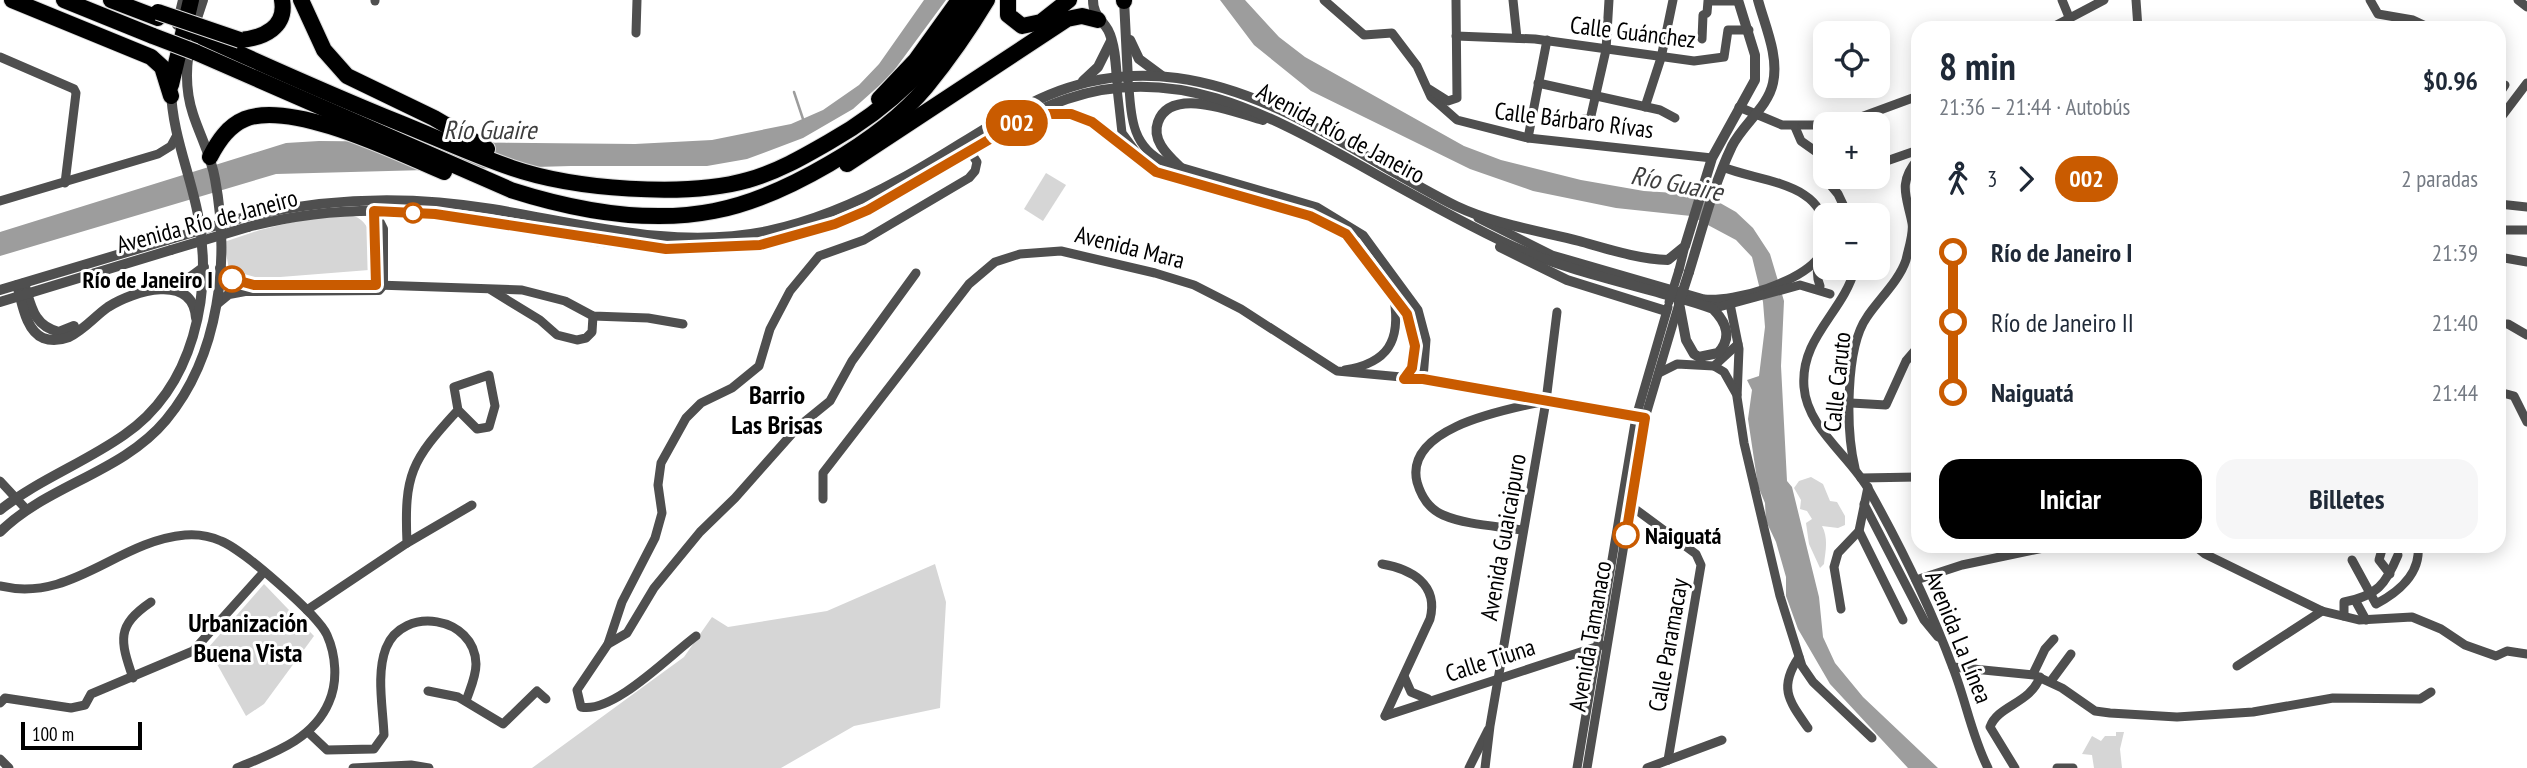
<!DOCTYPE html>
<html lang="es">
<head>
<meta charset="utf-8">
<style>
  :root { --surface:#fff; --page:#f6f6f7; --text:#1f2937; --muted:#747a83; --accent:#000 }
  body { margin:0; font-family:"PT Sans Narrow",sans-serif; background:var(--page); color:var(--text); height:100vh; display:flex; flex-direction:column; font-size:26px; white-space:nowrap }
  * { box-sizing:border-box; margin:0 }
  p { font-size:23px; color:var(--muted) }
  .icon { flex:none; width:38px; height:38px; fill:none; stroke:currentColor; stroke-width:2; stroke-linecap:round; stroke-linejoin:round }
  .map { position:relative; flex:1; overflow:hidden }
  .drawer { position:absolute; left:1911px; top:21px; width:595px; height:532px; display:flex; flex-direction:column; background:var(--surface); border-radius:21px; box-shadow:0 4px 18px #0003 }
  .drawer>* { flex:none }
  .badge { padding:0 14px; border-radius:23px; font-size:24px; line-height:46px }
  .fabs { position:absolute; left:1813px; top:21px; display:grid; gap:14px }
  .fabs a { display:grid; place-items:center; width:77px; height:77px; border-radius:14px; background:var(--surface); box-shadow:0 4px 18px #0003; font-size:35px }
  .scale { position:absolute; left:21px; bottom:18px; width:121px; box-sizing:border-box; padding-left:7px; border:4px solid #000; border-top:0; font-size:19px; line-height:24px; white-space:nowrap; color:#000; -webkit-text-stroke:5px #fff; paint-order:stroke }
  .map>.badge { position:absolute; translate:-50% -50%; box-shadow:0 0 0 4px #fff }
  .legs { display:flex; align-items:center; gap:10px; height:77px; padding:0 28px; font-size:23px }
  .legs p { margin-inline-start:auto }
  .head { display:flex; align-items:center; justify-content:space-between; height:119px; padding:0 28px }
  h1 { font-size:38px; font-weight:700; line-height:52px }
  .cta { display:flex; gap:14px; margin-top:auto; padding:14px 28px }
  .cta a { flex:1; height:80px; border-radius:21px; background:var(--accent); color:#fff; font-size:28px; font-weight:700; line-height:80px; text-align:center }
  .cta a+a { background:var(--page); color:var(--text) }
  ul { padding:0 28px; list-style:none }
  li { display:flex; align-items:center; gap:24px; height:70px; font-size:26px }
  li i { display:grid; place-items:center; width:10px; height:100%; margin:0 9px; background:currentColor }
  li i::after { content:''; width:18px; height:18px; margin:-9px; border:5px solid; border-radius:50%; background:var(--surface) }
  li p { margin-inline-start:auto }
  li:first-child i { background:linear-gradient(#0000 50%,currentColor 0) }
  li:last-child i { background:linear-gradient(currentColor 50%,#0000 0) }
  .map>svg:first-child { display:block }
</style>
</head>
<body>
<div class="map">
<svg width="2527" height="768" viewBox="0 0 2527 768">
  <rect width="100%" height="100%" fill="#fff"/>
  <g fill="#d6d6d6">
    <polygon points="1046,173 1066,185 1043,221 1024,209"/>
    <path d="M318,216C329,216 342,214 353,216C374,221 375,254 369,270L255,279L229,269L224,242L260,230Z"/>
    <path d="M1811,477L1823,484L1830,501L1837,502L1845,516V525L1838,528L1822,526C1829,539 1825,553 1824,564L1820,568L1809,544L1806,523L1812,519L1807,511L1800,509L1801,500L1794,488L1799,481Z"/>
    <polygon points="935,564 946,602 940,708 854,726 781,768 532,768 684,657 712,617 728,627 827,611"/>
    <polygon points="264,584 314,636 264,704 246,716 208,648"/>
    <polygon points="2116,732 2124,732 2120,749 2122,768 2094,768 2092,755 2082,754 2092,736 2101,741 2105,736 2116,736"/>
  </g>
  <g fill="#9d9d9d">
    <polygon points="924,0 946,0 890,76 853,109 803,138 747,159 707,166 571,166 276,174 0,256 0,232 286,143 319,141 635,144 712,140 791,124 823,110 859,85 879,64"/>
    <polygon points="1220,0 1245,0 1279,37 1305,57 1464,146 1501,160 1581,180 1644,191 1706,195 1736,212 1753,228 1770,254 1784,301 1781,366 1787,481 1792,487 1819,597 1823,637 1835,663 1863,697 1938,768 1908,768 1830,684 1798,629 1786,596 1786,577 1776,542 1766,521 1765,503 1758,486 1748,419 1752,390 1747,380 1759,376 1765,327 1763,302 1752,257 1736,240 1691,216 1616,208 1533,191 1470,169 1311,91 1254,45"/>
  </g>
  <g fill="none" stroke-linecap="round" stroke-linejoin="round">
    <polyline stroke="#9d9d9d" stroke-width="2.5" points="794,92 803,119"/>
    <g stroke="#dbdbdb" stroke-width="18">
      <g id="motorway">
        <polyline points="12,0 151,57 162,67 171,96"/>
        <polyline points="64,0 153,36"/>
        <polyline points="111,0 158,18"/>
        <polyline points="301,0 324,50 347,76 434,118 487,149"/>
        <polyline points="1008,0 1008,15 1022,26 1041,22 1069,0"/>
        <polyline points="1124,0 1124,1"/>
        <path d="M196,34C264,65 331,95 400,123C437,138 474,155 512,168C573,189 685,198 748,180C777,172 803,157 829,142C890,108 938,61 974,0"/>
        <path d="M240,40C264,38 287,27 282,0"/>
        <path d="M195,52L511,190C574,210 648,224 714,211C782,198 882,140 926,87C948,60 969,30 987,0"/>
        <polyline points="171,85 191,0"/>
        <polyline points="879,99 916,60 959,0"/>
        <path d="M210,157C218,141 228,126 245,119C292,100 399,153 444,172"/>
        <polyline points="847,164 1067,19 1082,16 1098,20"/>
      </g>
    </g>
    <g stroke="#4f4f4f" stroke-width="9">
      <polyline points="1324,0 1364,35 1392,33 1417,66 1431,97 1457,120 1528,138 1712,158"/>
      <polyline points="1513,0 1517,38"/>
      <polyline points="2062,0 2069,17"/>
      <polyline points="2136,0 2138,28"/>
      <polyline points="2370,0 2378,14 2413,20 2430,28"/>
      <polyline points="2518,0 2527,7"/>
      <polyline points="375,1 375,0"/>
      <polyline points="2051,28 2104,0"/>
      <polyline points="636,33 637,0"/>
      <polyline points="1456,36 1535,39 1694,61 1724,57 1728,30 1749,30"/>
      <polyline points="1702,39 1703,15 1707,13 1708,1 1738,1"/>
      <polyline points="0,57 74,89 76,93 65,183"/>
      <polyline points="1538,83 1660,110 1675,118"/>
      <path d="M1129,87C1131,119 1133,148 1166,163L1317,207L1363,235L1418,310L1426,340L1423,379"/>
      <polyline points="1117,88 1122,133 1147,167 1310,216 1346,234 1393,294 1410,322 1415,340 1414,361 1404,379"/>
      <polyline points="1429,89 1448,101 1457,98 1456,0"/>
      <polyline points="2499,94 2505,85"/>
      <polyline points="1645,107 1661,58 1673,0"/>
      <polyline points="1739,107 1782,125 1825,125"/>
      <polyline points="1584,119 1590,120 1606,50 1609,0"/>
      <polyline points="2499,120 2527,83"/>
      <polyline points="1842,124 1918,96"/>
      <polyline points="1795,127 1801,141 1825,158"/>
      <polyline points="1528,138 1547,40"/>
      <polyline points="1878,164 1918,150"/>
      <path d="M1723,167C1758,182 1831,182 1824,238C1822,254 1813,269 1820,286"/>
      <polyline points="1825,169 1823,176 1838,194 1848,215"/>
      <polyline points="0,201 158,154 171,146 177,135"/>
      <polyline points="2499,204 2527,207"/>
      <path d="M1478,218L1552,255L1704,299C1736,302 1801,282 1820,256"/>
      <polyline points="2499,230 2527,230"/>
      <polyline points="2499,257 2527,262"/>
      <path d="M1855,268C1844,312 1800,337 1804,387C1807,428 1850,456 1869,490C1901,547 1930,606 1953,668C1966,701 1972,737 1988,768"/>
      <polyline points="1679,270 1685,246"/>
      <polyline points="377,285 522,290 565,301 593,316 648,318 683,324"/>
      <polyline points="491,290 540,320 557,335 577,340 586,338 592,332 593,316"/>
      <polyline points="1730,304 1739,349 1737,397 1744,443 1780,596 1802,666 1813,682 1872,738"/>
      <polyline points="1707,306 1719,307 1800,285 1830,294"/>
      <polyline points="2499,324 2508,324 2527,335"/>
      <polyline points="1714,366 1724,372 1737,395"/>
      <path d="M1345,370C1388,363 1401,341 1394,299"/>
      <polyline points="1659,373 1677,364 1714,366 1738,344"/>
      <polyline points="2499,392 2514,396 2527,422"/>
      <polyline points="1851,403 1886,405 1906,361 1918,347"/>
      <path d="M1855,468C1846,431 1845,348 1867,317C1879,299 1899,281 1906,260C1908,250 1914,233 1912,223C1907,197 1897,183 1918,159"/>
      <polyline points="1861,478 1918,477"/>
      <polyline points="0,481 27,510"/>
      <polyline points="823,499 823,473 969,284 995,262 1020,254 1061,251 1155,273 1194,285 1241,309 1337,371 1423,379 1645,418"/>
      <polyline points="1864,504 1924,620 1938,637"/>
      <polyline points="1631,506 1696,554 1701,565 1668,760"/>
      <path d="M1522,530C1497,526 1466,525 1443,515C1429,509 1421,496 1417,482C1404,428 1504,410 1541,402"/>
      <polyline points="1859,531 1903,620"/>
      <polyline points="407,543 472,505"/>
      <polyline points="2195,546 2205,554 2322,611 2359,620 2412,617 2441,629 2465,645 2496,656 2507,651 2527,654"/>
      <polyline points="2383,546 2379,560 2390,574"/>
      <path d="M2352,560L2376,604C2397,593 2421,574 2418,546"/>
      <path d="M1382,564C1411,569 1439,584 1430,619L1385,716"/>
      <polyline points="1916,580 1962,565 2053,546"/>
      <path d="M0,586C72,603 117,541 185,535C197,534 210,536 221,541C242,549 318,615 327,635C336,655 338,682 329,702C313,740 273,753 237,768"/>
      <polyline points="2355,600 2366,620"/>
      <polyline points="1841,609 1834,567 1838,553 1859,531 1868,487"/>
      <path d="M307,610L407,543C404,474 411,461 458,410L454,387L489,375L495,406L489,427L477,429L458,410"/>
      <path d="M2344,616V602C2377,596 2386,584 2398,555"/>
      <path d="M696,636C669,656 613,714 581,707L577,690L608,644L622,602L655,538L662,513L658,485L661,463L686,418L701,403L732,388L759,366L770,329L790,291L819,256L864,240L969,178L975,171L977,162L969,150"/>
      <polyline points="608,644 627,633 654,588 700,532 735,498 798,427 830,401 852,361 916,273"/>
      <path d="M1799,657C1778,688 1789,701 1808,728"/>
      <polyline points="2237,666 2322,611"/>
      <polyline points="1953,667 2034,675 2062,688 2095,711 2110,713 2177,717 2253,712 2333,698 2420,699 2431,692"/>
      <polyline points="2033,674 2045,649 2054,639"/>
      <polyline points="1404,676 1411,692 1428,699"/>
      <path d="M133,678C120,640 116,626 151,602"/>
      <polyline points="2051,681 2071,654"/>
      <polyline points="428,691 458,697 503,724 537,691 546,699"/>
      <polyline points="0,703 5,698 71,708 85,705 91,694 193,651 263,573"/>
      <polyline points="1385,716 1602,645"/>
      <path d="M308,732L327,750L374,749L384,735C383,708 376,674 386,648C403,605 475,616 476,664C476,677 470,689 466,701"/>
      <polyline points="0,759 9,768"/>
      <polyline points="353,768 411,765 429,768"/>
      <polyline points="1469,768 1488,730"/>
      <polyline points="1485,768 1490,726 1546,401 1557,312"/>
      <polyline points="1577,768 1636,417 1668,307"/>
      <polyline points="1587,768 1645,418 1678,307"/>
      <polyline points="1647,768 1722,740"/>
      <path d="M2015,768L1990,727C1998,705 2030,704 2040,677"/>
      <polyline points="2057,768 2073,768"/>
    </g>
    <g stroke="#4f4f4f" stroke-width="10">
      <path d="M1093,0C1093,15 1101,18 1108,30C1115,43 1116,66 1117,81"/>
      <polyline points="1124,0 1128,80"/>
      <polyline points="177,25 183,0"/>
      <polyline points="1130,40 1139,59 1162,76"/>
      <polyline points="1083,81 1098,67 1111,41"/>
      <path d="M1039,114C1097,112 1105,136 1147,167"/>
      <path d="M1181,168C1169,156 1151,141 1158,122C1171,85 1237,113 1263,120"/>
      <path d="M245,217C328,197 408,195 492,209C584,224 674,250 768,231C815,221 859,202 901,179C995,128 1060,62 1177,78C1280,92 1365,161 1456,206C1494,224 1539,231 1579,241C1608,249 1638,259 1668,260L1685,246L1712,158L1755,80V55L1738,0"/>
      <path d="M248,227C309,211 371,207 434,214C529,225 624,255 720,249C787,245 853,221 911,187C961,157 1011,118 1067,99C1172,63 1264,112 1354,162C1406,191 1458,221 1512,246C1557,266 1606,278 1653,291C1673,297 1694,301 1713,309C1727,323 1732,338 1718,353L1699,357L1694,354L1686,340L1679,303"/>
      <polyline points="1500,247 1567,280 1666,311"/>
      <polyline points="220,268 236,282 257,285"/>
      <path d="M1689,272C1702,230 1713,186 1732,146C1743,124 1768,107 1773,83C1779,56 1765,26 1758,0"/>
      <path d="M24,283C31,305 33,326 59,332L74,326"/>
      <polyline points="165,283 185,281 204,267"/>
      <path d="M17,285C22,301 25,330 43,338C51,341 61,340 69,337C84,330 95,316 108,307C133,291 193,272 196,318"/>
      <polyline points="364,285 376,285 374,215"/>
      <polyline points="0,290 167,240"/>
      <polyline points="0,302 171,250"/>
      <polyline points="218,303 229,294 245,291 379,290 383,285 383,229 374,211"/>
      <path d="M0,510C38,480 84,463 124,435C194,387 213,294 198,215C190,173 172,133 171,90"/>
      <path d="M0,532C47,485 122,473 166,420C220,355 230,259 215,179C211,155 200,136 193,114C180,75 190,37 203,0"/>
    </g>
    <use href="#motorway" stroke="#000" stroke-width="16"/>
    <g stroke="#dbdbdb" stroke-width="18" stroke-linecap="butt">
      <g id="motorway-bridge">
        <polyline points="158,12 240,40"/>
        <polyline points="153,36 195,52"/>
      </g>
    </g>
    <polyline stroke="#4f4f4f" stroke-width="9" points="1669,302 1679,270"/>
    <g stroke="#4f4f4f" stroke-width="10">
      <polyline points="167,240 245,217"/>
      <polyline points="171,250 248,227"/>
      <polyline points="1679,303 1689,272"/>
    </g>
    <use href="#motorway-bridge" stroke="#000" stroke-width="16"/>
  </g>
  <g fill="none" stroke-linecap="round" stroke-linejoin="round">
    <g stroke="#fff" stroke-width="16">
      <polyline id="line-1" points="232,279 254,285 376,285 374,211 435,214 666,249 760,245 835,224 868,210 1033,114 1071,114 1092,122 1156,172 1310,216 1346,234 1407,314 1415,346 1412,368 1404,379 1423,379 1645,418 1626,535"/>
    </g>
    <use href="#line-1" stroke="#c95b00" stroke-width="10"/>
  </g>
  <g fill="#fff" stroke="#c95b00" stroke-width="3.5">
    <circle cx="413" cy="213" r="9"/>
    <circle cx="232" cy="279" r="12"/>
    <circle cx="1626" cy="535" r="12"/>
  </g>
  <g text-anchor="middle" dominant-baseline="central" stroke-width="6" stroke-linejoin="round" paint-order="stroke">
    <g font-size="24" fill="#000" stroke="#fff">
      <text transform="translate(1633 32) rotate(7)">Calle Guánchez</text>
      <text transform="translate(1574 120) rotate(7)">Calle Bárbaro Rívas</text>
      <text transform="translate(1341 133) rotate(28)">Avenida Río de Janeiro</text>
      <text transform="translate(207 221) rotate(-15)">Avenida Río de Janeiro</text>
      <text transform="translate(1130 247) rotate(14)">Avenida Mara</text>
      <text transform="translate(1837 382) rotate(-84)">Calle Caruto</text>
      <text transform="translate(1503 537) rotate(-80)">Avenida Guaicaipuro</text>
      <text transform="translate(1590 636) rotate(-80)">Avenida Tamanaco</text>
      <text transform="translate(1959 637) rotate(68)">Avenida La Línea</text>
      <text transform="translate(1668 645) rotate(-80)">Calle Paramacay</text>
      <text transform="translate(1490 660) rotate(-18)">Calle Tiuna</text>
    </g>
    <g font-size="24" font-weight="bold" fill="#000" stroke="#fff" text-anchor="end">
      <text x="213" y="279">Río de Janeiro I</text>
      <text x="1645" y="535" text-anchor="start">Naiguatá</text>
    </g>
    <g font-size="26" font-style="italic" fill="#3e3e3e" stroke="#fff">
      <text x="490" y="129">Río Guaire</text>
      <text transform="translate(1677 183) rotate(11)">Río Guaire</text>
    </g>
    <g font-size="26" font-weight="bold" fill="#000" stroke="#fff">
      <text x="777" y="394">Barrio<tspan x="777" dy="30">Las Brisas</tspan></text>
      <text x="248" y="622">Urbanización<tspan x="248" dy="30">Buena Vista</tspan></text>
    </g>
  </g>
</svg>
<div class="fabs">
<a><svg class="icon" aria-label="locate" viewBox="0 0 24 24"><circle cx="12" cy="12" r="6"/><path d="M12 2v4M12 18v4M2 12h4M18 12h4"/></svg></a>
<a>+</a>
<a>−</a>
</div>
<div class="scale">100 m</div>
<b class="badge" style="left:1017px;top:123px;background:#c95b00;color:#fff">002</b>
<section class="drawer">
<div class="head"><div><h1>8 min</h1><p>21:36 – 21:44 · Autobús</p></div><b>$0.96</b></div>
<div class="legs"><svg class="icon" aria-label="walk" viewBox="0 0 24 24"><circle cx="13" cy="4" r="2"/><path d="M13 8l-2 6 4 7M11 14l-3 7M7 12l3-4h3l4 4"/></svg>3<svg class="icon" aria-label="forward" viewBox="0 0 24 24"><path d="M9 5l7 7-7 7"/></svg><b class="badge" style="background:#c95b00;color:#fff">002</b><p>2 paradas</p></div>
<ul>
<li><i style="color:#c95b00"></i><b>Río de Janeiro I</b><p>21:39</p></li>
<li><i style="color:#c95b00"></i><span>Río de Janeiro II</span><p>21:40</p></li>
<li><i style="color:#c95b00"></i><b>Naiguatá</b><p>21:44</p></li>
</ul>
<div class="cta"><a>Iniciar</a><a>Billetes</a></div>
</section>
</div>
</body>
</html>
